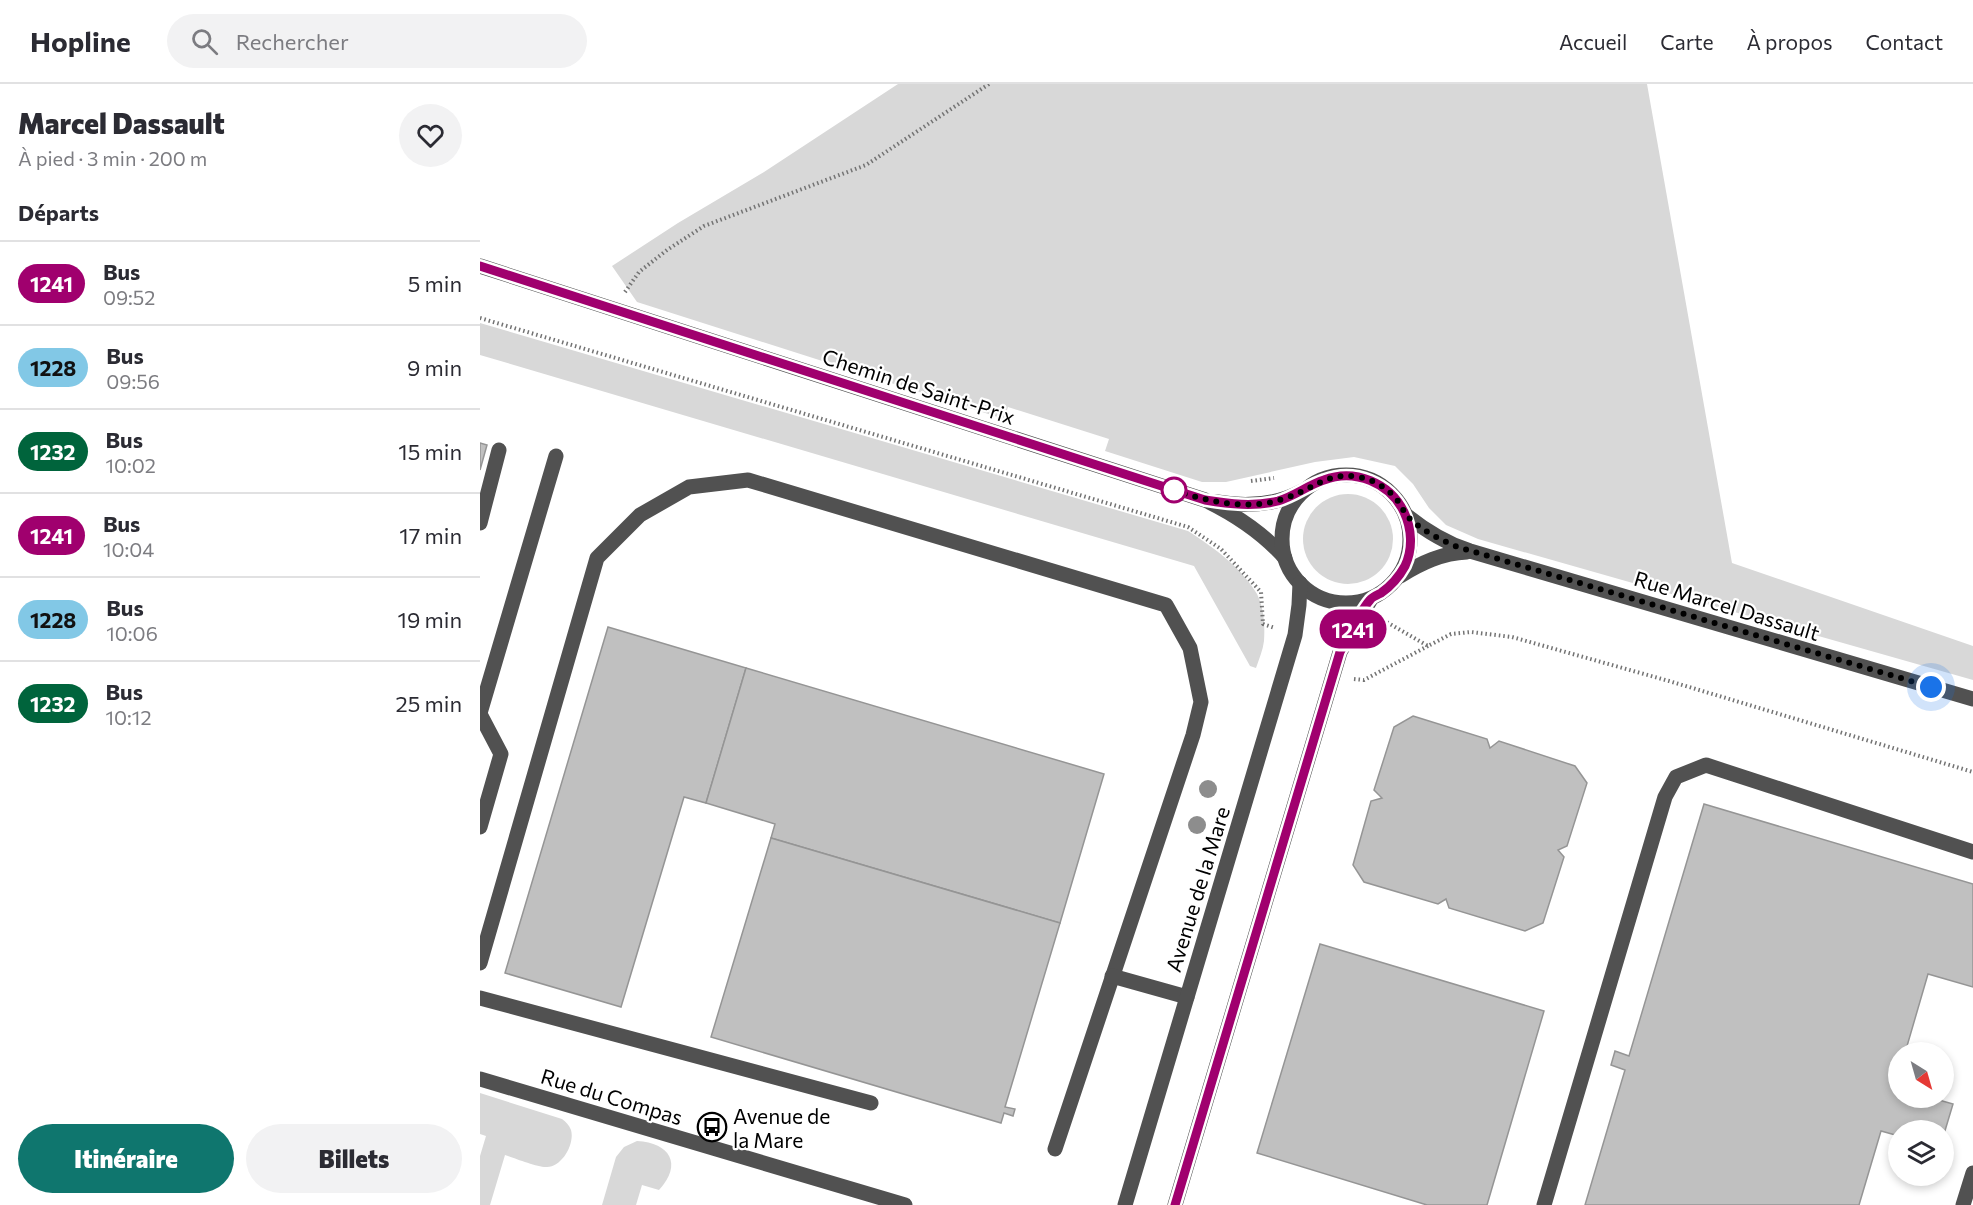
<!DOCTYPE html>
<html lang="fr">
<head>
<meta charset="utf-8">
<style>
  :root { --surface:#fff; --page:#f2f2f3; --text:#2b2b33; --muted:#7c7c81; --line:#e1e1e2; --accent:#0f766e }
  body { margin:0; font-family:Commissioner,sans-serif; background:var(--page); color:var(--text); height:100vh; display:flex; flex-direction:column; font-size:22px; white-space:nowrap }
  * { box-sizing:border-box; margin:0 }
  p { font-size:20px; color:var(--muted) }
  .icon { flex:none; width:33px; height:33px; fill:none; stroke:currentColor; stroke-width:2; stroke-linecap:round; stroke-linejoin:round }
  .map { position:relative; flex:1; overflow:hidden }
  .drawer { display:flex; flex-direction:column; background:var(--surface); width:480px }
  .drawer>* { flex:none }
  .badge { padding:0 12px; border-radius:20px; font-size:21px; line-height:39px }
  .needle { width:39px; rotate:143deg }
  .buttons { position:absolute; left:1408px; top:958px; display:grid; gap:12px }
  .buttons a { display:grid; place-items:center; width:66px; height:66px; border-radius:50%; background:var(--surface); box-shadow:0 3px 9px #0003; font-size:30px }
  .you { position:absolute; width:30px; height:30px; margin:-15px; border:4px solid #fff; border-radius:50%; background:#1a73e8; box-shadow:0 0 0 9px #1a73e833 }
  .map>.badge { position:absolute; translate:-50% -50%; box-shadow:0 0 0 3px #fff }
  h2 { padding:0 18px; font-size:22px; line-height:54px }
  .round { display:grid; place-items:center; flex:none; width:63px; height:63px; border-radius:32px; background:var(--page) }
  .overview { display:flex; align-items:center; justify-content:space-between; height:102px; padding:0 18px }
  h1 { font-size:28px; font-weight:800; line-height:45px }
  .cta { display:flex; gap:12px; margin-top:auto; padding:12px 18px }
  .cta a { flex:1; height:69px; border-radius:36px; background:var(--accent); color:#fff; font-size:24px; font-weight:800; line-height:69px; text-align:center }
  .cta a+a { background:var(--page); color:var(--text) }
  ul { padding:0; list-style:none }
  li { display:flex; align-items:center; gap:18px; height:84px; padding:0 18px; border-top:2px solid var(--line) }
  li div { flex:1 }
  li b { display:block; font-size:22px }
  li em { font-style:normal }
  li .badge { min-width:66px; font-weight:700; text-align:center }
  header { display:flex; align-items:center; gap:36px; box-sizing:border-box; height:84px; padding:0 30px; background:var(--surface); border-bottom:2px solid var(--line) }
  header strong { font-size:28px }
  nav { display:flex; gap:33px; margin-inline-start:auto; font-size:21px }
  .search { width:420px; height:54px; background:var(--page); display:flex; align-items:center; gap:15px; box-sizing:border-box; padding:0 21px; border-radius:33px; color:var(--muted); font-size:22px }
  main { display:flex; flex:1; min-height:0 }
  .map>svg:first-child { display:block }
</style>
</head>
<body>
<header>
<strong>Hopline</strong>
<div class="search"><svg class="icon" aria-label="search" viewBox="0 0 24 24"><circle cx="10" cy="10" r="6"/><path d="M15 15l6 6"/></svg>Rechercher</div>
<nav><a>Accueil</a><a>Carte</a><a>À propos</a><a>Contact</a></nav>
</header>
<main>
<section class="drawer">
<div class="overview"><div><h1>Marcel Dassault</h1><p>À pied · 3 min · 200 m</p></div><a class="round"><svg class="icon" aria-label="heart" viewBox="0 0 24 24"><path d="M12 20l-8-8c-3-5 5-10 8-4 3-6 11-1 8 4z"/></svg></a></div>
<h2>Départs</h2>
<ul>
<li><span class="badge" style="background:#a0006e;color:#fff">1241</span><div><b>Bus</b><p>09:52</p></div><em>5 min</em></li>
<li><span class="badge" style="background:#82c8e6;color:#111">1228</span><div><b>Bus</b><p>09:56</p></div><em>9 min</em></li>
<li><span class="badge" style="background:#00643c;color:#fff">1232</span><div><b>Bus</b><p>10:02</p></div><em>15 min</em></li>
<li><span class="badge" style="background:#a0006e;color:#fff">1241</span><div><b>Bus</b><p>10:04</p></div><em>17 min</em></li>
<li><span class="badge" style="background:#82c8e6;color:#111">1228</span><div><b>Bus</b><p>10:06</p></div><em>19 min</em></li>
<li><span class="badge" style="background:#00643c;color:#fff">1232</span><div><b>Bus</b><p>10:12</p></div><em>25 min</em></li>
</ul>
<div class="cta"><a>Itinéraire</a><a>Billets</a></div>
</section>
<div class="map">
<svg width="1493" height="1121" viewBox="0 0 1493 1121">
  <rect width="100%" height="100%" fill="#fff"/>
  <g fill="#d8d8d8">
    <polygon points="418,0 1167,0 1252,479 1493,562 1493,596 998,455 966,441 949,424 933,400 915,382 874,373 835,378 746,398 722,398 625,367 629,355 528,323 524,335 157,218 132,182 198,139 284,88"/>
    <path d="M0,239L708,447C733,463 762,484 777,510C784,524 785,541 784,557C783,566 779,575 776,584L770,582L714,482L0,271Z"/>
    <circle cx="868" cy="455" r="45"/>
    <path d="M0,1009L82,1035C86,1038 89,1041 91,1046C95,1060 82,1083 67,1083C59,1084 34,1074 25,1071L10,1121H0V1072L6,1052L0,1050Z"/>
    <path d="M157,1057C190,1059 203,1080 179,1106L162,1101L156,1121H122L136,1073L144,1063Z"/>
  </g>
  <g fill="#c0c0c0" stroke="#959595" stroke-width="1.5">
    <polygon points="0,359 7,361 0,386"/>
    <polygon points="128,543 266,584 226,719 204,713 141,923 25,889"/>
    <polygon points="266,584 624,690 580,839 291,754 295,740 226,719"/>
    <polygon points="933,632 1007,655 1010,664 1019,657 1095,682 1107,699 1087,762 1078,766 1084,773 1063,839 1045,847 969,824 966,815 958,820 884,798 873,781 891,717 902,714 894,706 914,643"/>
    <polygon points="1224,720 1493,800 1493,903 1448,890 1425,969 1419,969 1419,988 1415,1003 1419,1004 1419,1014 1452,1014 1473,1020 1464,1050 1464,1047 1419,1047 1419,1052 1401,1047 1379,1121 1105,1121 1145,986 1131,981 1135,967 1149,972"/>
    <polygon points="291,754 580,839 525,1023 535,1025 533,1032 524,1029 521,1039 231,953"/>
    <polygon points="840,860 1064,927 1007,1121 947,1121 777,1069"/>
  </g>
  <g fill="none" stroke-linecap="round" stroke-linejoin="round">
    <g stroke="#737373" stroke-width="4" stroke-dasharray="1.5 3" stroke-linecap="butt">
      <polyline points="145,208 159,188 187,166 224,142 386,81 509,0"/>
      <polyline points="0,234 708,443 741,465 781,508 783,540 795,544"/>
      <polyline points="771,397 794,394"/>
      <polyline points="903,536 948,562 971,550 991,548 1032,553 1189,597 1493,688"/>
      <polyline points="874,595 884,596 948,562"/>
    </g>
    <g stroke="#515151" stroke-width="15">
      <path d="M0,182L725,416C756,431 782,448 805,474"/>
      <circle cx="866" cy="455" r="64"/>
      <path d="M737,418C766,423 796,421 822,407"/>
      <path d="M926,431C946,447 965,459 990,467L1493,615"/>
      <polyline points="0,439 19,366"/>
      <path d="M920,492C941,479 962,469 987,468"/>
      <polyline points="0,629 76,372"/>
      <polyline points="0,630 21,670 0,743"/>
      <polyline points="0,879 117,474 160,431 209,403 268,396 686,521 710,564 721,618 713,651 575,1065"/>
      <polyline points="632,892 707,913"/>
      <polyline points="0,914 391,1019"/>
      <polyline points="0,995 425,1121"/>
      <polyline points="645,1121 815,551 819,521 820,499"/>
      <polyline points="695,1121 860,568 891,515"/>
      <polyline points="1064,1121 1185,713 1196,693 1226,681 1493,768"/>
      <polyline points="1483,1121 1493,1089"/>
    </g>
  </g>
  <g fill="#8d8d8d">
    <circle cx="728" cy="705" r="9"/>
    <circle cx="717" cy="741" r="9"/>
  </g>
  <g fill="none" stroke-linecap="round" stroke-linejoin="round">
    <g stroke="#fff" stroke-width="14">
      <path id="line" d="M0,182L725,416C749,420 774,423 798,417C815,412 828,401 844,396C875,384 910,399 924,428C932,445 933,465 925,482C919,493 911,502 901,509C897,511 892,513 890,516C878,530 869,552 860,568L695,1121"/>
    </g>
    <use href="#line" stroke="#a0006e" stroke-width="9"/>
    <path stroke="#000" stroke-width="6" stroke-dasharray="0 10.8" d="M694,406L689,405C727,417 767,428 806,414C833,405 849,387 879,393C895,396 911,406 920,420C923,424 924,429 927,432C941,446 960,456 978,463L1451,603"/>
  </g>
  <defs>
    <g id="bus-ring" transform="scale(1.5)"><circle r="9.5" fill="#fff" stroke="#000" stroke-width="1.5"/><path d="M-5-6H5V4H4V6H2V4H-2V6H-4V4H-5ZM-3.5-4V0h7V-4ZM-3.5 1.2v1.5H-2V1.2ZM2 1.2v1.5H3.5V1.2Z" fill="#000"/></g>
  </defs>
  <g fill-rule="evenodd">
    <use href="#bus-ring" x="232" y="1043"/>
  </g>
  <circle fill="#fff" stroke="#a0006e" stroke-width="3" cx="694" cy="406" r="12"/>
  <g text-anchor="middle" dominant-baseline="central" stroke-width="4.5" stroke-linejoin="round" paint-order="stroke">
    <g font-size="21" fill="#000" stroke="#fff">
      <text transform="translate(439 302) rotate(18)">Chemin de Saint-Prix</text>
      <text transform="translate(1247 521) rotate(17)">Rue Marcel Dassault</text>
      <text transform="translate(717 805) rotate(-73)">Avenue de la Mare</text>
      <text transform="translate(132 1012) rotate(17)">Rue du Compas</text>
    </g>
    <g font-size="21" fill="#000" stroke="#fff" text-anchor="start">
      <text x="253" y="1031">Avenue de<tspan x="253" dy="24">la Mare</tspan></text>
    </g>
  </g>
</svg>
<div class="buttons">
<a><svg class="needle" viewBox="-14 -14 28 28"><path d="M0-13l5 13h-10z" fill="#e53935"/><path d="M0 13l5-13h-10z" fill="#7c7c81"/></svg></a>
<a><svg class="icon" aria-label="layers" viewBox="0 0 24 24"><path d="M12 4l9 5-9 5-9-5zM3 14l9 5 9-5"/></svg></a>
</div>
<div class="you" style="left:1451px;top:603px"></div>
<b class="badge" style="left:873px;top:545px;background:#a0006e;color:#fff">1241</b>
</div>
</main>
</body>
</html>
